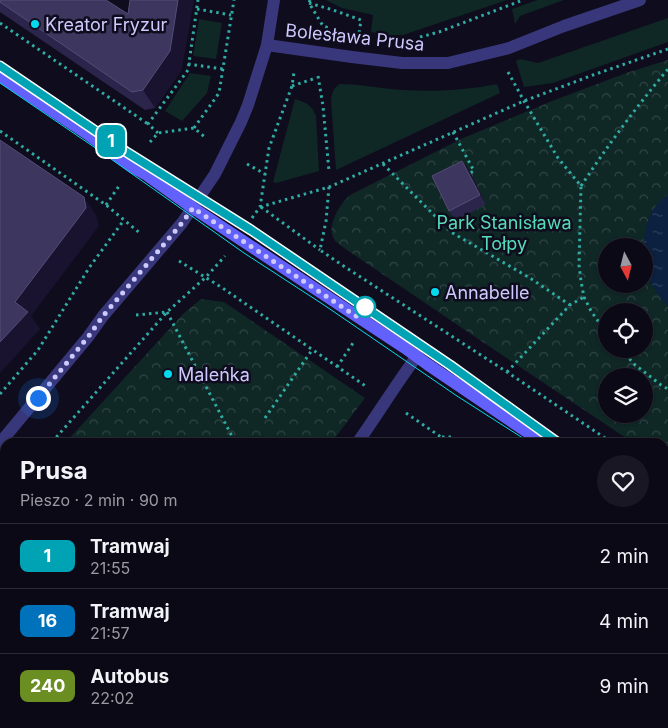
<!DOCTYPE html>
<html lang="pl">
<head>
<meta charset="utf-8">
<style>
  :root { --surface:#0b0916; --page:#191723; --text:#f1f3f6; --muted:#9a9aa1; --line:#2b2a35 }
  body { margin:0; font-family:Inter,sans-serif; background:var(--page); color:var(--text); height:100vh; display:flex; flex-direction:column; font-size:19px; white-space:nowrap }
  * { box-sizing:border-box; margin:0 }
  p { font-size:16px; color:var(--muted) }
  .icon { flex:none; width:28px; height:28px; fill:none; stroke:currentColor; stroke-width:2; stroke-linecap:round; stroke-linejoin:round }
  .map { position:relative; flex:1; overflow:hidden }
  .details { position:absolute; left:0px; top:438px; width:669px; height:291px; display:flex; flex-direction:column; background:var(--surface); border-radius:15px 15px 0 0; box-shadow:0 1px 4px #0004,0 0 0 1px var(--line) }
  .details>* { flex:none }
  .badge { padding:0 10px; border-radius:8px; font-size:18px; line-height:32px }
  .needle { width:32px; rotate:173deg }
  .controls { position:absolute; left:598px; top:238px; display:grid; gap:10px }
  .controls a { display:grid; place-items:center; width:55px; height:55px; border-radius:50%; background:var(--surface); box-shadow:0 1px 4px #0004,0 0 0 1px var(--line); font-size:25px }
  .you { position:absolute; width:25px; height:25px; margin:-12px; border:4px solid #fff; border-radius:50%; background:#1a73e8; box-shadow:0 0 0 8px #1a73e833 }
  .map>.badge { position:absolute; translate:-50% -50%; box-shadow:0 0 0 2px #fff }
  .round { display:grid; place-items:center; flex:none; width:52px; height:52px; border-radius:26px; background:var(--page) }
  .summary { display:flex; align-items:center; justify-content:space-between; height:85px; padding:0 20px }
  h1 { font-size:24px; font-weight:700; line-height:38px }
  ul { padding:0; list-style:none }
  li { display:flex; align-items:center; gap:15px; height:65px; padding:0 20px; border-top:1px solid var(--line) }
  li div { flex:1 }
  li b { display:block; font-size:19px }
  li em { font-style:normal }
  li .badge { min-width:55px; font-weight:700; text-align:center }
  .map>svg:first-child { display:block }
</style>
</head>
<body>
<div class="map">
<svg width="668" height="728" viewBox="0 0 668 728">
  <defs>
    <pattern id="park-crowns" width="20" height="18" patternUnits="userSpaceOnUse" patternTransform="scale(1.25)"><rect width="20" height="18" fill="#0f2725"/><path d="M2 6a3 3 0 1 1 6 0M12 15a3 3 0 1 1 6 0" fill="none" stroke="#314546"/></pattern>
    <pattern id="water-ripples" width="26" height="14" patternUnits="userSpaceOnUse" patternTransform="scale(1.25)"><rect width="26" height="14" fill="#0c2140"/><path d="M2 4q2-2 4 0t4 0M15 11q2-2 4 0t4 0" fill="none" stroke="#2e405d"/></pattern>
  </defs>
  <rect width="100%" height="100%" fill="#0f0c1d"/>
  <g fill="#0f2725">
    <polygon points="326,0 507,0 403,35 389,35 371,32 373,15 342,8"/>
    <polygon points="537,0 564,0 520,16 515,24 512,9"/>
    <polygon points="668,18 668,42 553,83 524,87 516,61 520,59 538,63"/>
    <polygon points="199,19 222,23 216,59 193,56"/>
    <polygon points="190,73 211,76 207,93 182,121 165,111"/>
    <path d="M340,84C362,84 383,89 405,90C435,92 468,90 497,84L500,93L336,170L331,100C332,93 333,88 340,84Z"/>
    <path d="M295,99C307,103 311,104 316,116L319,171L276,183L273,182Z"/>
  </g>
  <g fill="url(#park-crowns)" fill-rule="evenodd">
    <path d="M668,60V467L664,464V442H632L496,351L344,248C340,245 335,242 333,237C327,225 341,202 350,195L461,139L552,101L629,72ZM606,246H644V284H606ZM606,311H644V349H606ZM606,376H644V414H606Z"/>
    <polygon points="201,299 224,302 365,398 332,442 66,442 183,314"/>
    <polygon points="5,514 5,724 78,724 75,728 0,728 0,521"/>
    <polygon points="122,724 223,724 230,728 119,728"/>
  </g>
  <path fill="url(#water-ripples)" d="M668,194V306C658,296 649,282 646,269C641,253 644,225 652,211C656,205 662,199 668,194Z"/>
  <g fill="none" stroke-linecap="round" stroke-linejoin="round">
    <g stroke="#2faca3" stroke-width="3" stroke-dasharray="2.5 4" stroke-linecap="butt">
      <polyline points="310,0 309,3 323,26 329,28"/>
      <polyline points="309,3 333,10 361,20 359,34"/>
      <polyline points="197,9 231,15"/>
      <polyline points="0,23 148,124"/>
      <polyline points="420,37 439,32 523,0"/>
      <polyline points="188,64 223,69"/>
      <polyline points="508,72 524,101 558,158 581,186 579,265 581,281 584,297 591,311 606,332"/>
      <polyline points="318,76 323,106 329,171"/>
      <polyline points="292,86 316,78"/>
      <polyline points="194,128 219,93 234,0"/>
      <polyline points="0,131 106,205 141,234"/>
      <polyline points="453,132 474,171 470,173"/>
      <polyline points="158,133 148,124 188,70 198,0"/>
      <polyline points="150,142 158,133 194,128 206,138"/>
      <polyline points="247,164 265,174"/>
      <polyline points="383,164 451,232 530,278 570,305"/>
      <path d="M581,186C608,145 637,106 668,69"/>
      <polyline points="329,187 326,221 320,250 342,265 507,372 611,442"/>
      <polyline points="106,205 119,186"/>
      <polyline points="260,207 329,187 524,101 593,75 668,49"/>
      <polyline points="261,207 320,250"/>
      <polyline points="252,218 260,207 269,148 292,86 294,72"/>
      <polyline points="179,261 221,287 367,387"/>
      <polyline points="167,312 235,442"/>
      <polyline points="136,315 167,312"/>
      <polyline points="621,349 634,364 661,385 668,389"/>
      <polyline points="337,367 353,343"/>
      <polyline points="507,372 570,305 584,297"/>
      <polyline points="0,394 38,350 89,268 124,220"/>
      <polyline points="406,413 441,437 445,442"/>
      <polyline points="265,418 312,350"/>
      <polyline points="442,437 452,437 460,442"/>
      <polyline points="52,442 167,312 206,277 225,256"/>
      <polyline points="664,467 668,460"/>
      <polyline points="664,478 668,481"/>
      <polyline points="0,505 5,499"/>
      <polyline points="664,581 668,584"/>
      <polyline points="664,593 668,596"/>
      <polyline points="0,638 5,637"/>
      <polyline points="0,668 5,661"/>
      <polyline points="508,728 509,724"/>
    </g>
    <g stroke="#39377b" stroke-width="12">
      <path d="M358,442C378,414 396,384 417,356"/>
      <polyline points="87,728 90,724"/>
    </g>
    <g stroke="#39377b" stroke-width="12">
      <polyline points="267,45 352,57 402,63 448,63 509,48 564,26 640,0"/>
      <polyline points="0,443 88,337 103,316 182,223 215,174 241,122 248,105 267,45 274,0"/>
    </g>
    <g stroke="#6361fc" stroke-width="12">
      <polyline points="0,76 86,133 132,167 147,175 193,208 405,348 427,364 542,442"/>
      <polyline points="664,524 668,527"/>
    </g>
    <g stroke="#04daee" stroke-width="1">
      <polyline points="0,66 128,153 237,221 450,365 557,442"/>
      <polyline points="0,83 94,147 244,253 324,305 457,396 529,442"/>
      <polyline points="664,516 668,519"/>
      <polyline points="664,533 668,536"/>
    </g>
  </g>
  <g fill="#2b244b">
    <polygon points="0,0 182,69 155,108 145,110 0,12"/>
    <polygon points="469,170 486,204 456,221 449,211"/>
    <polygon points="600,724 664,724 668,728 606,728"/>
  </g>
  <g fill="#191330">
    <polygon points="178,0 194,0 182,69 155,108 143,90"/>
    <polygon points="462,161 469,170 486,204 480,195"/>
    <polygon points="84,197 96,215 99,226 31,316 40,329 0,373 0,342 15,302"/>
    <polygon points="377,724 402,724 399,728 375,728"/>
  </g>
  <g fill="#3d365e" stroke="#544d77">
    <polygon points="0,0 106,0 128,14 130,0 178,0 170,51 143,90 132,92 0,2"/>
    <polygon points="0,140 84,197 86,208 15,302 28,312 0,342"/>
    <polygon points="462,161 480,195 449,211 432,176"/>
    <polygon points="664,634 668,636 668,728 620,728 614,724 664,724"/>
    <polygon points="264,724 377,724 375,728 261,728"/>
  </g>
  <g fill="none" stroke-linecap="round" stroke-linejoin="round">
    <g stroke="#fff" stroke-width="11">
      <polyline id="line" points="0,66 128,153 251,230 450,365 557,442"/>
    </g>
    <use href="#line" stroke="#00a3b4" stroke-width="8"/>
    <polyline stroke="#cec9fe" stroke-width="5" stroke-dasharray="0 9" points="38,398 88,337 103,316 182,223 193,208 359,318 365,307"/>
  </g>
  <g fill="#04daee" stroke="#0f0c1d" stroke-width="2">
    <circle cx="35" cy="24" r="5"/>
    <circle cx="435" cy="292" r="5"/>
    <circle cx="168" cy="374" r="5"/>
  </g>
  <circle fill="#fff" stroke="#00a3b4" stroke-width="2.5" cx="365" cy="307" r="10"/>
  <g text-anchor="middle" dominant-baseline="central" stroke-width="5" stroke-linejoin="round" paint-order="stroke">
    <g font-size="18" fill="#cec9fe" stroke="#0f0c1d" text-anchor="start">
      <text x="45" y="24">Kreator Fryzur</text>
      <text x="445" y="292">Annabelle</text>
      <text x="178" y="374">Maleńka</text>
    </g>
    <g font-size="18" fill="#cec9fe" stroke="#0f0c1d">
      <text transform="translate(355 37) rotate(6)">Bolesława Prusa</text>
    </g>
    <g font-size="18" fill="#57dcb9" stroke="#0f0c1d">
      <text x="504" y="222">Park Stanisława<tspan x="504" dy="21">Tołpy</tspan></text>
    </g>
  </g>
</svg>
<div class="controls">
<a><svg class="needle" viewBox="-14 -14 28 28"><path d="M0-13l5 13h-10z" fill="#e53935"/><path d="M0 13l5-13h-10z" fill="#9a9aa1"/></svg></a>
<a><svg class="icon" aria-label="locate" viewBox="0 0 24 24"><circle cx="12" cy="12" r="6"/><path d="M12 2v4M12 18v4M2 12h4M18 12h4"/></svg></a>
<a><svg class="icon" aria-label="layers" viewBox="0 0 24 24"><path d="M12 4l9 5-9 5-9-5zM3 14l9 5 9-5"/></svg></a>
</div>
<div class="you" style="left:38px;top:398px"></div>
<b class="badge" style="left:111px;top:141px;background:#00a3b4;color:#fff">1</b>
<section class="details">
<div class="summary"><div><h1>Prusa</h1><p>Pieszo · 2 min · 90 m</p></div><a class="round"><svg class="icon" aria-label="heart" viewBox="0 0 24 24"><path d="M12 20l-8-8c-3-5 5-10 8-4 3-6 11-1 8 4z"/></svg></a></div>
<ul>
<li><span class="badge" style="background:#00a3b4;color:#fff">1</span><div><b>Tramwaj</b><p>21:55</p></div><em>2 min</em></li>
<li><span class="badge" style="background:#0072bc;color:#fff">16</span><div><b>Tramwaj</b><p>21:57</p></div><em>4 min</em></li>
<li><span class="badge" style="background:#6b8e23;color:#fff">240</span><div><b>Autobus</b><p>22:02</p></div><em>9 min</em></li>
</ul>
</section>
</div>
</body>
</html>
